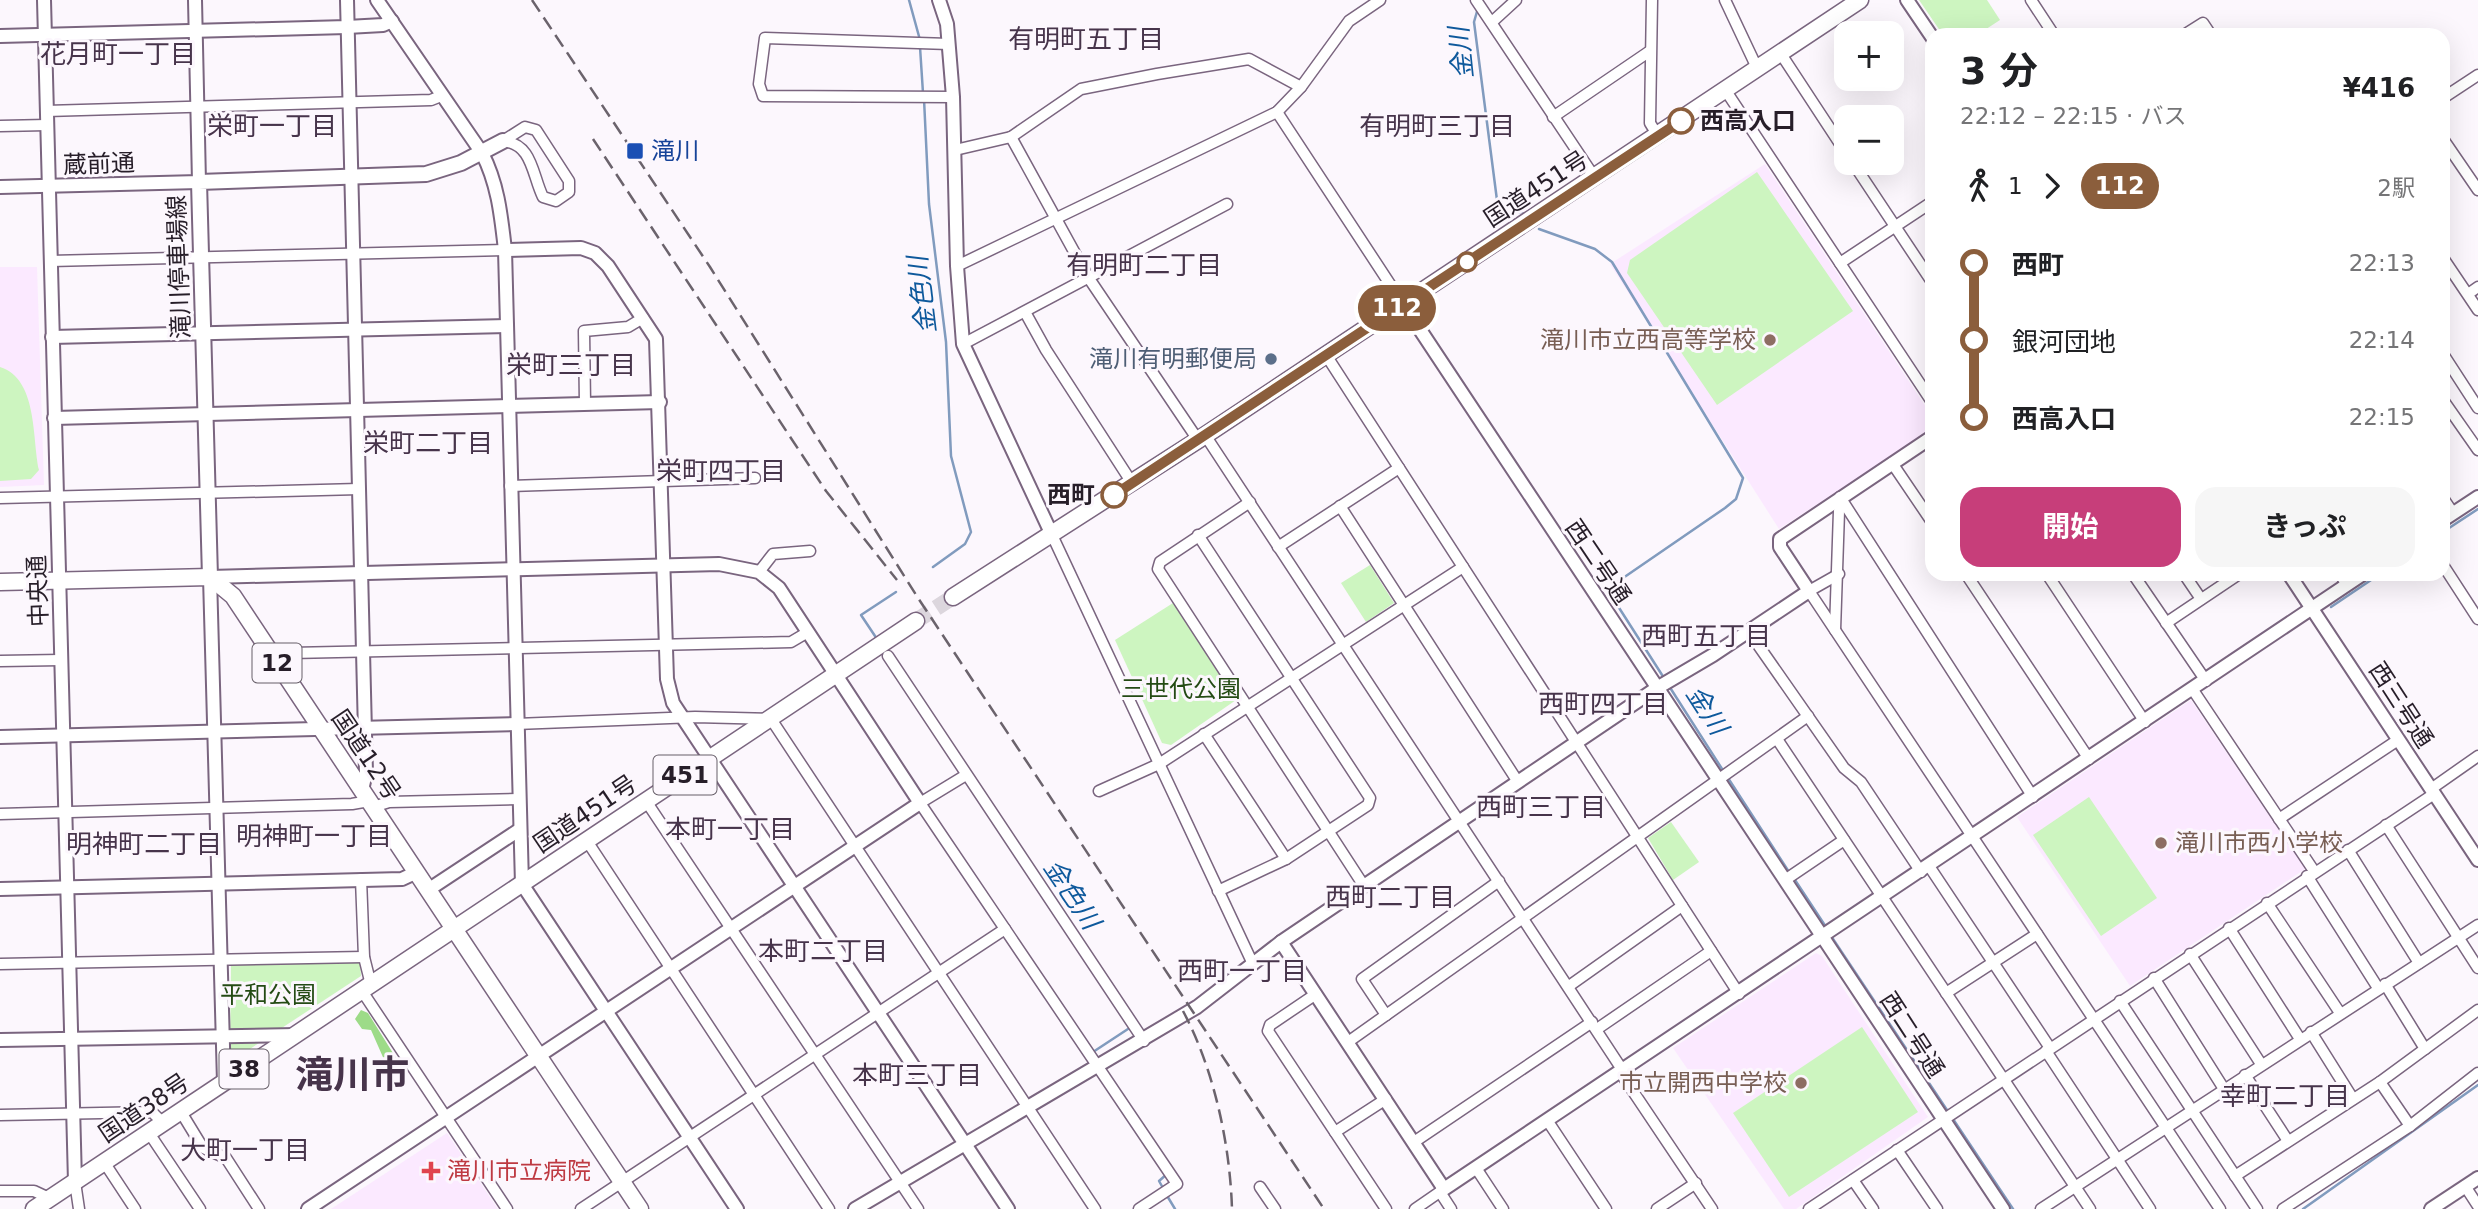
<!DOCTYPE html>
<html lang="ja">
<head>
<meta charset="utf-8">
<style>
  :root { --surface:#fff; --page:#f6f6f6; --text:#202124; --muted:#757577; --accent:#c73e7a }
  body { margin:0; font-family:"DejaVu Sans","Noto Sans JP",sans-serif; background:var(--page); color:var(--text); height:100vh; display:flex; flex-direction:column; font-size:26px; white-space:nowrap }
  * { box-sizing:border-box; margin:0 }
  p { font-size:23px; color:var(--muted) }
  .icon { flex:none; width:38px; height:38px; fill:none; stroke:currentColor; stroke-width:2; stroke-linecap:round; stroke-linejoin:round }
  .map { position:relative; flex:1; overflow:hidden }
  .details { position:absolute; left:1925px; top:28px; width:525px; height:553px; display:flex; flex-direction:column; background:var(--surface); border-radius:21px; box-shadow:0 7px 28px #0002 }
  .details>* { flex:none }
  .badge { padding:0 14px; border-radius:23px; font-size:24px; line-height:46px }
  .tools { position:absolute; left:1834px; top:21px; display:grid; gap:14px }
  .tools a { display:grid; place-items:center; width:70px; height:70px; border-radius:14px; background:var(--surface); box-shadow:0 7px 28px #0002; font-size:35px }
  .map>.badge { position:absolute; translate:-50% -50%; box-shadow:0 0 0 4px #fff }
  .legs { display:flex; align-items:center; gap:10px; height:77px; padding:0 35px; font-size:23px }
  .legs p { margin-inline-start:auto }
  .overview { display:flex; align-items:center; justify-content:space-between; height:119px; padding:0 35px }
  h1 { font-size:38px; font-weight:700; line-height:52px }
  .action { display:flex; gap:14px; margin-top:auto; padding:14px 35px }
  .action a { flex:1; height:80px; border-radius:21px; background:var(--accent); color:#fff; font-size:28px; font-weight:700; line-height:80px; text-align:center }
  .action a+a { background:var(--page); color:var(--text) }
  ul { padding:0 35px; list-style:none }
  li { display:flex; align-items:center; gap:24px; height:77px; font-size:26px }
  li i { display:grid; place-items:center; width:10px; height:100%; margin:0 9px; background:currentColor }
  li i::after { content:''; width:18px; height:18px; margin:-9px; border:5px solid; border-radius:50%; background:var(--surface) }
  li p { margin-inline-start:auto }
  li:first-child i { background:linear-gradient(#0000 50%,currentColor 0) }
  li:last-child i { background:linear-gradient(currentColor 50%,#0000 0) }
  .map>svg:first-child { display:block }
</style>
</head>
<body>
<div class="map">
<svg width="2478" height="1209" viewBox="0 0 2478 1209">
  <rect width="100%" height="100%" fill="#fcf7fd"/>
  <g fill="#fbe9ff">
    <polygon points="1765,164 1932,416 1932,430 1779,529 1610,264"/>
    <polygon points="0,267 37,267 44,485 0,487"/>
    <polygon points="2191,700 2305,869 2130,986 2017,817"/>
    <polygon points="1816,953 1822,956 1928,1117 1796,1209 1784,1209 1673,1048"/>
    <polygon points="447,1133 498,1209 331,1209"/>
  </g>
  <g fill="#cdf5c0">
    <polygon points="1919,0 1987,0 2000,20 1977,35 1943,35"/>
    <polygon points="1757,172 1853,311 1717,405 1627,273 1630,260"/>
    <path d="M0,367C38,379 32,438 39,470L31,479L0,481Z"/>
    <polygon points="1370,565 1394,603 1366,622 1341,583"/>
    <polygon points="1173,603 1236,700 1171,745 1162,743 1115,640"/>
    <polygon points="2089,797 2157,898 2101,936 2033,835"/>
    <polygon points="1671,822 1699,862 1673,880 1648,838"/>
    <polygon points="360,959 361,976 230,1062 231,961"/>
    <polygon points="1862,1027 1918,1112 1789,1197 1733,1113"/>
  </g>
  <polygon fill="#9ddb88" points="361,1010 368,1013 396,1058 386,1064 371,1030 362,1029 355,1019"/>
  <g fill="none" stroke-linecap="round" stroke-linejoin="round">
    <g stroke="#819bbe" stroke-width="2.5">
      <polyline points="909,0 920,40"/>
      <polyline points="1478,8 1474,22 1498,208 1508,213 1522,212"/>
      <polyline points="920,47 923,93"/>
      <polyline points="924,99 929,204 946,342 951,456 971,532 965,544 933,567"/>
      <polyline points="1539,229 1595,249 1612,262 1743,478 1736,499 1725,508 1607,589 1664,678"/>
      <polyline points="2443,532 2478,509"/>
      <polyline points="2331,607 2380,574"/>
      <polyline points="877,639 861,615 896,592"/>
      <polyline points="1669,686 1724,772"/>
      <polyline points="1728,778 1789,872"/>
      <polyline points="1793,877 1826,927"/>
      <polyline points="1831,936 2013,1209"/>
      <polyline points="1113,986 1136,1023"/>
      <polyline points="1093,1052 1131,1027"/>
      <polyline points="1163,1188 1159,1181 1167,1174"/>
      <polyline points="1166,1194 1175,1209"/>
      <polyline points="2303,1209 2478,1085"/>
    </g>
    <polyline stroke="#dcd6dd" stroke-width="16" stroke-dasharray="16 8" stroke-linecap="butt" points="916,621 953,597"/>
    <g stroke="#7a657f" stroke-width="13">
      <g id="minor">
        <polyline points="1476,0 1595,178"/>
        <polyline points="1652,0 1650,123 1658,136"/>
        <polyline points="1725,0 1758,70"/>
        <polyline points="2031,0 2054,35"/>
        <polyline points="1492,22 1516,0"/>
        <polyline points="2184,35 2203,23 2211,35"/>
        <polyline points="949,44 765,38 759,84 763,96 953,97"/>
        <polyline points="1781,54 1846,153"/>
        <polyline points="1726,91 1932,402"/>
        <polyline points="2443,98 2478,75"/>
        <polyline points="46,111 431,100 441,96"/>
        <polyline points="1277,112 1403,304"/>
        <polyline points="1553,117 1650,51"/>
        <polyline points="0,126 47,125"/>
        <path d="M525,127L536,130L569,181V192L556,201L543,197C532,175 533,144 503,141Z"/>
        <polyline points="1011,137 1088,277 1198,440"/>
        <polyline points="2443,139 2478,190"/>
        <polyline points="955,150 1011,137 1081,89 1157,74 1249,59 1301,87"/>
        <polyline points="1853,163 1932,282"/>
        <polyline points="2443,258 2478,310"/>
        <polyline points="50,261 505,250"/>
        <polyline points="1840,263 1932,202"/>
        <polyline points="957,266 1277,112 1301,87 1349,21 1380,0"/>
        <polyline points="2468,294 2478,287"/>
        <polyline points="1025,312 1046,350 1132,483"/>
        <polyline points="963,344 1227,204"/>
        <polyline points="2443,354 2478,408"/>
        <polyline points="1326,355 1739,994"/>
        <polyline points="2443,400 2478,450"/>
        <polyline points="585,404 584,331 628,327 643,318"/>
        <polyline points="1205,435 1623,1071"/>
        <polyline points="1892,463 1932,522"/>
        <polyline points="510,486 755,478"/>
        <polyline points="1840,497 2033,797"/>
        <polyline points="0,498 359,489"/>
        <polyline points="2443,498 2453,513"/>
        <polyline points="1250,502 1160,562 1158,569 1364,886"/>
        <polyline points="1340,506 1518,782"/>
        <polyline points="1052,535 1252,962"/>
        <polyline points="1198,535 1370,798 1368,805 1286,859 1218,891"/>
        <polyline points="1278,547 1399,468"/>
        <polyline points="2443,565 2478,619"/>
        <polyline points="759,572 773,554 810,551"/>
        <polyline points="1839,574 1809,591 2220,1209"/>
        <polyline points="1966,574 2089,759"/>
        <polyline points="2047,574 2145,722"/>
        <polyline points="2133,574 2206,681"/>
        <polyline points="2184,574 2201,599"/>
        <polyline points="2340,574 2347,585"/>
        <polyline points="2166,623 2239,574"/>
        <polyline points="1835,630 1839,511 1843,503"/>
        <polyline points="1749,632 1844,768 1861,782 1921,872"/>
        <polyline points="888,656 1144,1041"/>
        <polyline points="0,661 61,660"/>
        <polyline points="276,661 291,653 791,642 808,632"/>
        <polyline points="2193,690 2314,871"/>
        <polyline points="516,724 695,717 771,719 1095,1209"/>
        <polyline points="1204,734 1286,859"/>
        <polyline points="1777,739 2090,1209"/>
        <polyline points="966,775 920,803 1177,1184 1139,1209"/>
        <polyline points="2431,789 2478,756"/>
        <polyline points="1099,791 1159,764 1463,567"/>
        <polyline points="646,801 918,1209"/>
        <polyline points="373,807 389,802 519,799"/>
        <polyline points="0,814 352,804 369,801"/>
        <polyline points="2279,819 2398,740"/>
        <polyline points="2386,825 2478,968"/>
        <polyline points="587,841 829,1209"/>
        <polyline points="2348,850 2419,963"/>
        <polyline points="1929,866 2050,1048"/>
        <polyline points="2307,876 2378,988"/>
        <polyline points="361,879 364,957 371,985"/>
        <polyline points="1785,880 1844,840"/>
        <polyline points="2267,903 2340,1013"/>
        <polyline points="2229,928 2300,1039"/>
        <polyline points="2190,954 2261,1064"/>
        <polyline points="0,964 364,957"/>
        <polyline points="2154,978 2224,1089"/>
        <polyline points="2385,984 2425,1049"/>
        <polyline points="1569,986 1682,906"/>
        <polyline points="362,991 507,1209"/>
        <polyline points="1946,993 2037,934"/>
        <polyline points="1316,994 1270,1025 1268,1031 1386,1209"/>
        <polyline points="2120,1001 2257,1209"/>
        <polyline points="1386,1015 1362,979 1499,881"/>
        <polyline points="1597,1029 1711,951"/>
        <polyline points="2311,1032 2353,1099"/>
        <polyline points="1348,1042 1808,716"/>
        <polyline points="2046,1051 2150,1209"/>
        <polyline points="1620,1072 1712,1209"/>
        <polyline points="2245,1075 2288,1141"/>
        <polyline points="2380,1082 2410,1126"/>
        <polyline points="181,1112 203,1148 226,1158 259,1209"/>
        <polyline points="0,1115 152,1112 163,1123"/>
        <polyline points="1547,1120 1606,1209"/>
        <polyline points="1335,1132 1386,1099"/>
        <polyline points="149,1133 200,1209"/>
        <polyline points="1414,1142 1592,1022"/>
        <polyline points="1897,1150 1937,1209"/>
        <polyline points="104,1162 135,1209"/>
        <polyline points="1476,1168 1503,1209"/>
        <polyline points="2235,1176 2380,1082 2478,1010"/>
        <polyline points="1853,1180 1873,1209"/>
        <polyline points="75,1182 79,1209"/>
        <polyline points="2465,1186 2478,1206"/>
        <polyline points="1260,1187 1275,1209"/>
        <polyline points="0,1191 34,1191 49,1198"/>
        <polyline points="1440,1192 1451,1209"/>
        <polyline points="581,1209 1005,929"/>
        <polyline points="1415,1209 1444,1189"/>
        <polyline points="1657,1209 1696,1183"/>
        <polyline points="1809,1209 2434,794"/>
        <polyline points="2041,1209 2478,925"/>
        <polyline points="2283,1209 2410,1126 2478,1073"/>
      </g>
    </g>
    <g stroke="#7a657f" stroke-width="16">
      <g id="tertiary">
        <polyline points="44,0 75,1182"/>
        <polyline points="347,0 366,773 362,790"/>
        <path d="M377,0L482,153C498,184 501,215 505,250L522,884L737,1209"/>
        <polyline points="939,0 947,24 953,97 957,266 963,344 1052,535"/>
        <polyline points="1907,0 1932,37"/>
        <polyline points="0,36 347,27 383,25 392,21"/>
        <polyline points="0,187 199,182 195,0"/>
        <polyline points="505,250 581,248 595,253 608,266 656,339 667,679 673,703 1008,1209"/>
        <polyline points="1403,304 2003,1209"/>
        <polyline points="52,337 507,326"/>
        <polyline points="54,418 660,402"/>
        <polyline points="2443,520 2478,497"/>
        <polyline points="2289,574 2478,860"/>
        <polyline points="0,737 516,724"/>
        <polyline points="0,889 402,879 417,872"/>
        <polyline points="428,890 519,830"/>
        <polyline points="1281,942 1444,1189 2363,574"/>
        <polyline points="0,1040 296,1035"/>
        <polyline points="224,1082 210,577 719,564 759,572 779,588 920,803 308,1209"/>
        <polyline points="855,1209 1197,1007 1281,942 1657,688 1713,655 1809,591 1780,547 1780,539 1932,437"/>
        <polyline points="2431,1209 2478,1178"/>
      </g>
    </g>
    <g stroke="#7a657f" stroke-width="18">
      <polyline id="secondary" points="210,577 199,182 426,174 461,163 503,141"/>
    </g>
    <g stroke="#7a657f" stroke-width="19">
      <g id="trunk">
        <polyline points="0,582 210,577 233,596 640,1209"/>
        <polyline points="953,597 1198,440 1860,0"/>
        <polyline points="34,1209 916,621"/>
      </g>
    </g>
    <use href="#minor" stroke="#fff" stroke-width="10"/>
    <use href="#tertiary" stroke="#fff" stroke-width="12"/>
    <use href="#secondary" stroke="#fff" stroke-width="14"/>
    <use href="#trunk" stroke="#fff" stroke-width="16"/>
    <g stroke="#6b636c" stroke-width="2.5" stroke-dasharray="14 7" stroke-linecap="butt">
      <polyline points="532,0 710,267 918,598 1324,1209"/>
      <polyline points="593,139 826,491 897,580"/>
      <path d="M1183,1011C1214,1069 1230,1144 1232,1209"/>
    </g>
  </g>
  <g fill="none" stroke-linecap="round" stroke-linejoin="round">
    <g stroke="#fff" stroke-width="16">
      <polyline id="line-1" points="1114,495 1681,121"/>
    </g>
    <use href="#line-1" stroke="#8b5e3c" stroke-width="10"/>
  </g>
  <g fill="#fff" stroke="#8b5e3c" stroke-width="3.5">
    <circle cx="1681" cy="121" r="12"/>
    <circle cx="1467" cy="262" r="9"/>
    <circle cx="1114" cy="495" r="12"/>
  </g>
  <rect fill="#1a4fb4" stroke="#fcf7fd" stroke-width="2.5" x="626" y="142" width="18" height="18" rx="3.5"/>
  <g fill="#8d6e63" stroke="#fcf7fd" stroke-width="2.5">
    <circle cx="1770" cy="340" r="7"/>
    <circle cx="2161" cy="843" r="7"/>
    <circle cx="1801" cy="1083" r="7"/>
  </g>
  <circle fill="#5c6f8a" stroke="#fcf7fd" stroke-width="2.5" cx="1271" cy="359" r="7"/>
  <path fill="#e0444e" stroke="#fcf7fd" stroke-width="2.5" d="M427.5 1160.5h7v7h7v7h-7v7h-7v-7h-7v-7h7z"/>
  <g text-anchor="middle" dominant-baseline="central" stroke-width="6" stroke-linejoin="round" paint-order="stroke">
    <g fill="#fcf7fd" stroke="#675f69" stroke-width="2">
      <rect x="252.5" y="643.5" width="49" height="39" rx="5"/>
      <rect x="653.5" y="755.5" width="63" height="39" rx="5"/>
      <rect x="219.5" y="1049.5" width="49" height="39" rx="5"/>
    </g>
    <g font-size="23" font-weight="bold" fill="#271e29">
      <text x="277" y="663">12</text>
      <text x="685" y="775">451</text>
      <text x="244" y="1069">38</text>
    </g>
    <g font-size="24" font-weight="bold" fill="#271e29" stroke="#fcf7fd" text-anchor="start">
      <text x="1700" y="121">西高入口</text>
      <text x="1095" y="495" text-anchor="end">西町</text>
    </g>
    <g font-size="24" fill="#164399" stroke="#fcf7fd" text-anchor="start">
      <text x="651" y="151">滝川</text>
    </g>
    <g font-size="24" fill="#271e29" stroke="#fcf7fd">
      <text transform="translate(99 164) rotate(-2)">蔵前通</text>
      <text transform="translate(1536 189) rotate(-33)">国道451号</text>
      <text transform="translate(179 267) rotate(-92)">滝川停車場線</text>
      <text transform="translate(1598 562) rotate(56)">西二号通</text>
      <text transform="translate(38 591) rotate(-92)">中央通</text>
      <text transform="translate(2401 705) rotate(57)">西三号通</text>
      <text transform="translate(366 755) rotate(56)">国道12号</text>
      <text transform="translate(585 814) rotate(-34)">国道451号</text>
      <text transform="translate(1912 1035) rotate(57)">西二号通</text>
      <text transform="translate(144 1108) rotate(-34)">国道38号</text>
    </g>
    <g font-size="24" fill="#785e54" stroke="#fcf7fd" text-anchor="end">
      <text x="1756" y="340">滝川市立西高等学校</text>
      <text x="2175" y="843" text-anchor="start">滝川市西小学校</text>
      <text x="1787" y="1083">市立開西中学校</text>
    </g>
    <g font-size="24" fill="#4e5e75" stroke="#fcf7fd" text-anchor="end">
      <text x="1257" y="359">滝川有明郵便局</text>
    </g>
    <g font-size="24" fill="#244b14" stroke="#fcf7fd">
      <text x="1181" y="689">三世代公園</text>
      <text x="268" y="995">平和公園</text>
    </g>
    <g font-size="24" fill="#be3a42" stroke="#fcf7fd" text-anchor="start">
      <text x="447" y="1171">滝川市立病院</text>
    </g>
    <g font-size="26" fill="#47344b" stroke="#fcf7fd">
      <text x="1086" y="39">有明町五丁目</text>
      <text x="118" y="54">花月町一丁目</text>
      <text x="272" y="126">栄町一丁目</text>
      <text x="1437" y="126">有明町三丁目</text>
      <text x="1144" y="265">有明町二丁目</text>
      <text x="571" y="365">栄町三丁目</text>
      <text x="428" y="443">栄町二丁目</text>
      <text x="721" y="471">栄町四丁目</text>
      <text x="1706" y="636">西町五丁目</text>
      <text x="1603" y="704">西町四丁目</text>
      <text x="1541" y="807">西町三丁目</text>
      <text x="730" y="829">本町一丁目</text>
      <text x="314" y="836">明神町一丁目</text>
      <text x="144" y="844">明神町二丁目</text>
      <text x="1390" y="897">西町二丁目</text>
      <text x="823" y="951">本町二丁目</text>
      <text x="1242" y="971">西町一丁目</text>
      <text x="917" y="1075">本町三丁目</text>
      <text x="2285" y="1096">幸町二丁目</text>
      <text x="245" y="1150">大町一丁目</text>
    </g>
    <g font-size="26" font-style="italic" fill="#0e599c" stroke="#fcf7fd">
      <text transform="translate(1461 53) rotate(-96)">金川</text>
      <text transform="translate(922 295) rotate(-97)">金色川</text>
      <text transform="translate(1707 710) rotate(57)">金川</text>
      <text transform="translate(1072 894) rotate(56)">金色川</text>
    </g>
    <g font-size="38" font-weight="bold" fill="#47344b" stroke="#fcf7fd">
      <text x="352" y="1075">滝川市</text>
    </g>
  </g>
</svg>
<div class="tools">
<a>+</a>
<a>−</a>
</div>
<b class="badge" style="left:1397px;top:308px;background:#8b5e3c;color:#fff">112</b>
<section class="details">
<div class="overview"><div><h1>3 分</h1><p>22:12 – 22:15 · バス</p></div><b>¥416</b></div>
<div class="legs"><svg class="icon" aria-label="walk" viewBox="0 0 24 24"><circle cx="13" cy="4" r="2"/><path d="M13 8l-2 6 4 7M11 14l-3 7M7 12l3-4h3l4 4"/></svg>1<svg class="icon" aria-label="forward" viewBox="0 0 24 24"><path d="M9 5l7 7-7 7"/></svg><b class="badge" style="background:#8b5e3c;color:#fff">112</b><p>2駅</p></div>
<ul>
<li><i style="color:#8b5e3c"></i><b>西町</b><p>22:13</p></li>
<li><i style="color:#8b5e3c"></i><span>銀河団地</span><p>22:14</p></li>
<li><i style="color:#8b5e3c"></i><b>西高入口</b><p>22:15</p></li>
</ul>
<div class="action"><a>開始</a><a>きっぷ</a></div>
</section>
</div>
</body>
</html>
